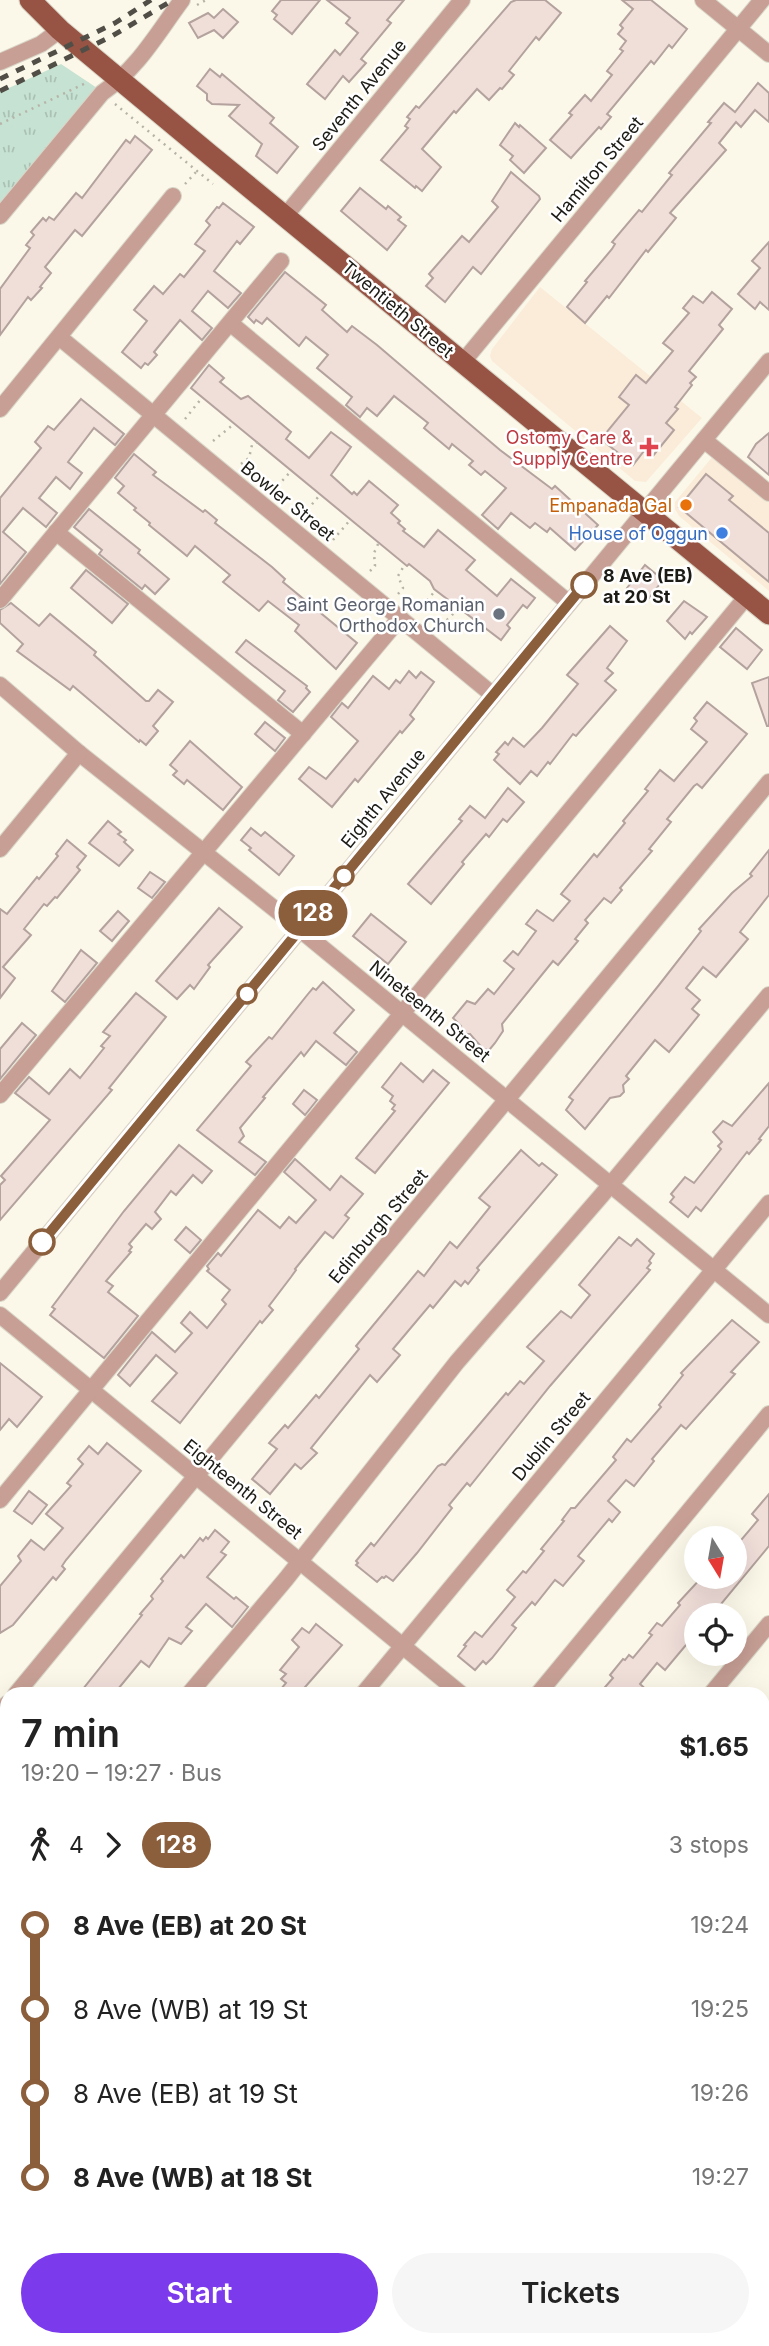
<!DOCTYPE html>
<html lang="en">
<head>
<meta charset="utf-8">
<style>
  :root { --surface:#fff; --page:#f6f6f6; --text:#222; --muted:#767676; --accent:#7c3aed }
  body { margin:0; font-family:Inter,sans-serif; background:var(--page); color:var(--text); height:100vh; display:flex; flex-direction:column; font-size:26px; white-space:nowrap }
  * { box-sizing:border-box; margin:0 }
  p { font-size:23px; color:var(--muted) }
  .icon { flex:none; width:38px; height:38px; fill:none; stroke:currentColor; stroke-width:2; stroke-linecap:round; stroke-linejoin:round }
  .map { position:relative; flex:1; overflow:hidden }
  .details { position:absolute; left:0px; top:1687px; width:770px; height:660px; display:flex; flex-direction:column; background:var(--surface); border-radius:21px 21px 0 0; box-shadow:0 7px 28px #0002 }
  .details>* { flex:none }
  .badge { padding:0 14px; border-radius:23px; font-size:24px; line-height:46px }
  .needle { width:46px; rotate:169deg }
  .buttons { position:absolute; left:684px; top:1526px; display:grid; gap:14px }
  .buttons a { display:grid; place-items:center; width:63px; height:63px; border-radius:50%; background:var(--surface); box-shadow:0 7px 28px #0002; font-size:35px }
  .map>.badge { position:absolute; translate:-50% -50%; box-shadow:0 0 0 4px #fff }
  .legs { display:flex; align-items:center; gap:10px; height:77px; padding:0 21px; font-size:23px }
  .legs p { margin-inline-start:auto }
  .summary { display:flex; align-items:center; justify-content:space-between; height:119px; padding:0 21px }
  h1 { font-size:38px; font-weight:600; line-height:52px }
  .action { display:flex; gap:14px; margin-top:auto; padding:14px 21px }
  .action a { flex:1; height:80px; border-radius:42px; background:var(--accent); color:#fff; font-size:28px; font-weight:600; line-height:80px; text-align:center }
  .action a+a { background:var(--page); color:var(--text) }
  ul { padding:0 21px; list-style:none }
  li { display:flex; align-items:center; gap:24px; height:84px; font-size:26px }
  li i { display:grid; place-items:center; width:10px; height:100%; margin:0 9px; background:currentColor }
  li i::after { content:''; width:18px; height:18px; margin:-9px; border:5px solid; border-radius:50%; background:var(--surface) }
  li p { margin-inline-start:auto }
  li:first-child i { background:linear-gradient(#0000 50%,currentColor 0) }
  li:last-child i { background:linear-gradient(currentColor 50%,#0000 0) }
  .map>svg:first-child { display:block }
</style>
</head>
<body>
<div class="map">
<svg width="769" height="2346" viewBox="0 0 769 2346">
  <defs>
    <pattern id="grass-tufts" width="24" height="20" patternUnits="userSpaceOnUse" patternTransform="scale(1.75)"><rect width="24" height="20" fill="#c6e2d2"/><path d="M3 7l-1-3M5 7V3M7 7l1-3M15 17l-1-3M17 17v-4M19 17l1-3" fill="none" stroke="#aac1b3"/></pattern>
  </defs>
  <rect width="100%" height="100%" fill="#fcf8e9"/>
  <g fill="#faecd9">
    <polygon points="540,287 702,418 646,482 635,481 492,361 490,356 492,349"/>
    <polygon points="718,450 769,492 769,591 679,516 675,509 675,502"/>
  </g>
  <polygon fill="url(#grass-tufts)" points="61,64 109,96 0,223 0,92"/>
  <g fill="#f0ded9" stroke="#b3a29e" stroke-width="2">
    <polygon points="281,0 320,0 292,34 274,19 277,15 272,11"/>
    <polygon points="327,0 404,0 387,20 391,23 361,59 366,63 349,82 343,76 325,99 307,84 335,50 340,55 358,33 346,23 350,18"/>
    <polygon points="516,0 545,0 561,13 539,40 536,37 509,71 514,75 502,89 500,88 489,100 477,89 456,113 454,111 422,149 441,167 422,191 416,186 415,188 381,160 408,128 405,126 410,119 407,117 416,106 419,108 511,2"/>
    <polygon points="622,0 651,0 687,29 672,48 669,45 654,64 651,61 607,114 611,117 601,129 599,127 571,158 550,140 572,115 569,113 585,95 591,101 612,75 607,71 623,51 620,49 626,41 618,34 623,28 620,25 633,9"/>
    <polygon points="223,9 238,22 223,38 214,30 198,38 189,23 208,13 214,18"/>
    <polygon points="210,69 220,77 222,74 274,118 270,123 298,147 277,173 256,156 262,144 229,116 239,105 212,104 207,100 207,94 197,86"/>
    <polygon points="758,83 769,93 769,122 755,110 741,127 736,122 719,143 726,150 670,213 676,218 648,252 646,250 609,298 607,296 585,323 567,307 587,282 585,281 612,249 615,244 612,242 639,210 642,212 672,175 669,173 711,123 708,122 724,103 735,112"/>
    <polygon points="515,123 519,127 520,125 546,148 524,173 510,160 513,156 500,145"/>
    <polygon points="135,136 152,150 82,236 75,230 45,267 51,273 40,287 42,288 31,300 28,297 0,335 0,289 30,248 26,245 34,235 31,232 43,218 46,221 49,217 54,220 76,193 82,198 126,140 130,143"/>
    <polygon points="511,172 539,196 540,199 481,274 473,267 445,302 426,286 433,278 429,274 462,236 469,242 498,207 492,201"/>
    <polygon points="360,188 386,209 388,206 401,217 398,220 406,226 387,250 341,211"/>
    <polygon points="223,203 254,227 240,244 237,241 214,271 241,293 228,308 208,291 192,311 212,328 202,340 180,320 154,352 157,355 148,365 145,363 141,368 122,352 147,321 134,310 154,286 163,294 180,274 184,277 205,251 195,244 210,225 206,221 217,207 219,208"/>
    <polygon points="769,242 769,310 760,302 755,309 738,294 760,268 752,261"/>
    <polygon points="285,272 326,305 322,310 347,332 352,326 377,345 500,450 552,489 555,486 598,525 575,550 550,528 547,532 535,523 530,528 511,513 498,529 482,515 506,488 485,471 481,475 469,465 473,461 452,444 449,449 424,428 428,423 394,396 377,416 367,408 360,417 346,405 352,397 317,368 328,355 306,337 299,346 267,318 262,324 256,320 254,323 248,317"/>
    <polygon points="712,292 732,309 719,325 723,329 689,371 696,377 690,383 692,385 675,407 678,409 666,423 674,430 652,457 644,451 633,465 601,439 629,405 619,397 636,375 646,383 673,351 663,343 689,313 683,308 693,296 703,303"/>
    <polygon points="209,365 224,378 220,382 241,399 248,396 291,432 286,439 309,458 331,432 351,447 331,475 352,494 354,492 357,495 369,481 398,505 391,513 400,521 398,523 405,529 403,531 424,547 438,530 475,560 466,570 497,596 511,579 535,598 527,608 523,605 507,625 510,628 501,640 434,589 430,581 409,564 407,566 191,388"/>
    <polygon points="81,399 124,434 115,445 94,428 68,462 82,473 70,489 56,477 39,498 57,513 46,527 23,508 3,532 26,552 0,584 0,498 41,448 35,442 48,426 54,430"/>
    <polygon points="769,433 769,475 748,457 756,444"/>
    <polygon points="134,454 156,472 153,475 203,512 205,510 217,520 215,523 272,567 285,579 283,582 357,643 336,669 295,631 299,625 268,601 259,611 223,582 230,575 195,546 187,556 149,525 150,523 134,510 136,508 118,493 124,486 115,478"/>
    <polygon points="706,474 733,496 729,500 769,533 769,582 679,507"/>
    <polygon points="89,509 140,550 138,553 169,579 155,594 145,585 142,589 99,554 102,550 74,527"/>
    <polygon points="645,565 663,580 645,603 627,588"/>
    <polygon points="86,570 128,604 112,623 71,588"/>
    <polygon points="684,601 707,617 692,634 690,632 685,639 667,621"/>
    <polygon points="11,603 39,626 50,614 96,652 94,655 146,701 149,701 158,690 173,702 153,726 158,731 146,745 140,740 139,742 73,686 70,690 17,651 23,644 0,623 0,610"/>
    <polygon points="610,626 627,641 607,668 613,673 605,681 616,690 576,736 573,734 550,764 548,762 537,776 531,771 520,784 494,760 499,754 496,752 505,742 508,745 513,738 524,747 542,728 578,684 567,675"/>
    <polygon points="736,628 762,650 747,669 720,647"/>
    <polygon points="246,640 307,686 306,688 310,692 293,712 278,700 285,691 236,652"/>
    <polygon points="409,671 416,678 421,672 434,682 410,715 414,719 402,733 400,731 358,782 355,779 332,807 299,779 309,767 326,779 358,741 331,717 342,703 348,708 373,676 389,689 396,680 400,683"/>
    <polygon points="769,677 769,726 767,726 752,683"/>
    <polygon points="707,702 747,734 702,788 697,784 694,786 667,819 671,822 649,849 652,851 620,888 622,890 611,903 604,898 585,920 588,923 575,939 578,941 558,965 553,961 502,1024 503,1031 495,1043 490,1049 484,1050 470,1034 462,1034 461,1026 453,1018 467,1001 475,1004 488,989 494,994 514,969 504,961 513,951 518,955 536,931 526,924 537,910 553,921 570,901 561,894 594,854 597,857 625,823 623,821 648,791 645,789 660,770 674,781 707,742 691,729 697,721 694,718"/>
    <polygon points="265,722 285,738 275,751 255,734"/>
    <polygon points="190,741 242,787 223,810 187,780 184,784 173,775 177,771 170,765"/>
    <polygon points="508,788 524,802 507,822 503,819 489,837 486,834 462,862 464,864 431,904 408,884 462,821 459,819 470,806 485,818"/>
    <polygon points="108,821 121,832 118,834 126,840 124,842 133,850 119,866 89,843"/>
    <polygon points="251,828 261,836 265,832 294,856 279,875 249,850 251,848 241,840"/>
    <polygon points="67,840 86,856 77,867 80,870 57,898 55,897 47,906 44,904 24,929 31,935 3,967 15,978 0,998 0,909 7,914 37,877 39,879 58,856 56,854"/>
    <polygon points="769,850 769,895 740,932 748,939 716,977 703,967 686,988 700,1000 692,1009 699,1015 669,1052 655,1040 626,1076 629,1079 623,1085 624,1092 620,1096 610,1098 585,1129 566,1110 573,1100 569,1097 659,985 701,931 699,929 732,893 752,876 750,874"/>
    <polygon points="150,872 165,882 152,898 138,888"/>
    <polygon points="219,908 242,927 208,965 210,967 194,989 190,985 177,999 156,981"/>
    <polygon points="118,911 129,921 112,941 100,931"/>
    <polygon points="371,914 406,942 388,964 353,936"/>
    <polygon points="81,950 97,963 65,1002 52,991"/>
    <polygon points="323,982 354,1010 334,1033 357,1052 346,1065 316,1041 304,1056 301,1052 263,1097 265,1098 240,1128 244,1136 239,1142 266,1162 255,1175 197,1130 251,1066 246,1062 269,1037 272,1039 308,994 313,988 316,990"/>
    <polygon points="136,993 166,1017 109,1088 112,1090 0,1220 0,1185 5,1180 1,1176 50,1120 15,1093 29,1077 49,1094 70,1069 80,1078 104,1048 101,1046 110,1036 103,1032"/>
    <polygon points="22,1023 36,1035 0,1079 0,1049"/>
    <polygon points="401,1063 423,1082 433,1070 449,1083 375,1173 356,1158 395,1111 392,1109 395,1105 390,1101 393,1096 382,1087"/>
    <polygon points="769,1083 769,1126 759,1139 761,1140 749,1154 747,1152 701,1211 696,1207 688,1217 670,1202 674,1197 671,1194 685,1177 694,1183 721,1149 718,1146 722,1142 713,1132 723,1121 732,1126"/>
    <polygon points="304,1090 317,1100 305,1115 293,1104"/>
    <polygon points="179,1145 212,1171 202,1183 193,1175 176,1195 171,1191 155,1212 161,1219 152,1229 146,1224 129,1244 132,1247 129,1251 131,1252 106,1281 113,1286 108,1292 138,1316 104,1358 50,1315 55,1309 52,1307 124,1211"/>
    <polygon points="521,1150 539,1166 542,1163 557,1175 477,1268 479,1270 468,1284 465,1281 461,1286 455,1281 433,1308 430,1305 393,1349 400,1355 377,1382 370,1375 311,1448 317,1453 301,1469 295,1464 270,1494 252,1479 277,1449 269,1443 285,1425 288,1428 316,1395 319,1398 359,1349 356,1346 418,1271 424,1276 450,1242 457,1248 490,1207 479,1198"/>
    <polygon points="295,1159 330,1190 341,1176 363,1194 345,1215 349,1218 333,1238 325,1232 295,1269 296,1270 291,1277 269,1306 273,1310 262,1323 260,1321 180,1423 152,1401 177,1373 156,1355 130,1386 118,1375 152,1332 175,1352 192,1333 181,1323 190,1312 207,1328 226,1304 222,1300 230,1290 207,1271 209,1269 207,1266 218,1253 221,1256 258,1210 280,1228 289,1217 296,1223 316,1200 284,1172"/>
    <polygon points="186,1227 201,1240 190,1253 175,1240"/>
    <polygon points="619,1237 631,1246 637,1239 654,1254 649,1261 651,1263 647,1268 650,1270 550,1386 470,1486 467,1483 449,1505 452,1508 417,1553 393,1581 386,1576 384,1578 382,1577 377,1582 356,1565 358,1563 356,1561 371,1543 374,1546 438,1466 442,1464 445,1465 506,1393 508,1395 520,1381 524,1384 544,1361 527,1347 561,1311 571,1318 590,1295 579,1285"/>
    <polygon points="732,1320 759,1342 731,1372 735,1374 686,1429 681,1425 652,1459 654,1461 634,1486 626,1480 608,1501 620,1512 612,1522 609,1519 578,1556 584,1561 563,1586 555,1580 535,1605 532,1602 512,1625 516,1628 492,1658 486,1664 483,1661 475,1670 458,1656 466,1646 464,1645 475,1632 482,1637 515,1597 507,1590 523,1571 526,1573 544,1551 541,1549 564,1521 562,1520 571,1508 575,1508 616,1460 613,1457 627,1439 631,1442 661,1407 659,1405 683,1375 681,1373"/>
    <polygon points="0,1363 42,1397 17,1427 9,1419 0,1430"/>
    <polygon points="107,1443 141,1471 66,1560 62,1566 65,1569 56,1580 53,1577 13,1625 0,1633 0,1586 21,1561 18,1556 31,1540 44,1550 63,1528 46,1514 71,1486 67,1483 83,1464 78,1459 89,1446 98,1454"/>
    <polygon points="29,1491 47,1505 32,1524 14,1511"/>
    <polygon points="769,1494 769,1546 712,1615 696,1615 696,1644 691,1639 665,1670 657,1663 640,1684 651,1694 599,1694 613,1678 610,1675 623,1659 625,1660 629,1655 633,1658 652,1635 649,1633 657,1623 662,1626 680,1605 678,1603 702,1577 735,1577 735,1556 740,1549 736,1546 758,1520 752,1514"/>
    <polygon points="215,1530 229,1542 221,1552 226,1555 207,1577 234,1599 236,1597 248,1607 232,1627 206,1604 186,1627 192,1631 181,1644 169,1638 149,1667 141,1661 114,1694 79,1694 142,1615 140,1614 153,1599 151,1596 163,1581 161,1579 181,1555 184,1558 200,1538 203,1541 206,1537 208,1539"/>
    <polygon points="316,1624 342,1645 299,1694 277,1694 286,1683 281,1679 286,1674 280,1670 299,1647 292,1640 302,1628 309,1633"/>
  </g>
  <g fill="none" stroke-linecap="round" stroke-linejoin="round">
    <g stroke="#d8d5c7" stroke-width="18">
      <g id="minor">
        <polyline points="703,0 769,54"/>
        <polyline points="0,62 41,44 60,30"/>
        <polyline points="286,215 462,0"/>
        <path d="M0,216L102,93C138,68 156,35 182,0"/>
        <polyline points="230,323 569,603"/>
        <polyline points="59,337 493,695"/>
        <polyline points="462,363 762,0"/>
        <polyline points="0,409 173,196"/>
        <polyline points="704,440 769,493"/>
        <polyline points="56,532 303,734"/>
        <polyline points="0,600 281,261"/>
        <polyline points="0,685 79,753 281,914 769,1315"/>
        <polyline points="0,849 79,753"/>
        <polyline points="0,1095 400,618"/>
        <polyline points="0,1293 769,361"/>
        <polyline points="0,1315 461,1694"/>
        <polyline points="0,1500 747,596"/>
        <polyline points="16,1694 769,782"/>
        <polyline points="189,1694 286,1579 457,1362 601,1196 769,995"/>
        <polyline points="363,1694 769,1203"/>
        <polyline points="538,1694 769,1414"/>
        <polyline points="711,1694 769,1624"/>
        <polyline points="0,1713 7,1704"/>
        <polyline points="763,1843 769,1836"/>
        <polyline points="0,1871 7,1877"/>
        <polyline points="0,1923 7,1915"/>
        <polyline points="763,1942 769,1947"/>
        <polyline points="0,2133 7,2125"/>
        <polyline points="763,2260 769,2253"/>
        <polyline points="674,2340 681,2346"/>
        <polyline points="0,2346 7,2338"/>
        <polyline points="172,2346 177,2340"/>
        <polyline points="347,2346 352,2340"/>
        <polyline points="699,2346 704,2340"/>
      </g>
    </g>
    <g stroke="#d8d5c7" stroke-width="23">
      <g id="major">
        <polyline points="30,0 60,30 209,154 769,614"/>
        <polyline points="763,2063 769,2056"/>
        <polyline points="526,2346 531,2340"/>
      </g>
    </g>
    <g stroke="#b6b3a7" stroke-width="2.5" stroke-dasharray="2 5" stroke-linecap="butt">
      <polyline points="197,5 206,0"/>
      <polyline points="115,104 213,184"/>
      <polyline points="0,124 88,82"/>
      <polyline points="185,184 197,171"/>
      <polyline points="185,419 201,399"/>
      <polyline points="213,441 234,424"/>
      <polyline points="241,464 249,458 252,445 258,442"/>
      <polyline points="273,491 292,470"/>
      <polyline points="303,515 319,496"/>
      <polyline points="333,540 351,519"/>
      <polyline points="370,571 375,566 374,553 379,542"/>
      <polyline points="398,594 403,588 398,576 405,564"/>
      <polyline points="418,611 435,591"/>
      <polyline points="434,625 445,622 459,608"/>
    </g>
    <use href="#minor" stroke="#c79f95" stroke-width="16"/>
    <use href="#major" stroke="#975343" stroke-width="21"/>
    <g stroke="#504e46" stroke-width="5" stroke-dasharray="9 9" stroke-linecap="butt">
      <polyline points="0,79 115,23 151,0"/>
      <polyline points="0,91 112,36 173,0"/>
    </g>
  </g>
  <g fill="none" stroke-linecap="round" stroke-linejoin="round">
    <g stroke="#fff" stroke-width="16">
      <polyline id="line-1" points="42,1242 584,585"/>
    </g>
    <use href="#line-1" stroke="#8b5e3c" stroke-width="10"/>
  </g>
  <path fill="#e0444e" stroke="#fff" stroke-width="2.5" d="M645.5 436.5h7v7h7v7h-7v7h-7v-7h-7v-7h7z"/>
  <circle fill="#e8710a" stroke="#fff" stroke-width="2.5" cx="686" cy="505" r="7"/>
  <circle fill="#3f7fe0" stroke="#fff" stroke-width="2.5" cx="722" cy="533" r="7"/>
  <g fill="#fff" stroke="#8b5e3c" stroke-width="3.5">
    <circle cx="584" cy="585" r="12"/>
    <circle cx="344" cy="876" r="9"/>
    <circle cx="247" cy="994" r="9"/>
    <circle cx="42" cy="1242" r="12"/>
  </g>
  <circle fill="#6b7280" stroke="#fff" stroke-width="2.5" cx="499" cy="614" r="7"/>
  <g text-anchor="middle" dominant-baseline="central" stroke-width="5" stroke-linejoin="round" paint-order="stroke">
    <g font-size="18" fill="#1c1b15" stroke="#fff">
      <text transform="translate(359 95) rotate(-51)">Seventh Avenue</text>
      <text transform="translate(597 169) rotate(-50)">Hamilton Street</text>
      <text transform="translate(398 309) rotate(40)">Twentieth Street</text>
      <text transform="translate(288 501) rotate(39)">Bowler Street</text>
      <text transform="translate(383 798) rotate(-51)">Eighth Avenue</text>
      <text transform="translate(430 1011) rotate(39)">Nineteenth Street</text>
      <text transform="translate(378 1226) rotate(-50)">Edinburgh Street</text>
      <text transform="translate(551 1436) rotate(-50)">Dublin Street</text>
      <text transform="translate(243 1489) rotate(39)">Eighteenth Street</text>
    </g>
    <g font-size="18" fill="#be3a42" stroke="#fff" text-anchor="end">
      <text x="633" y="437">Ostomy Care &amp;<tspan x="633" dy="21">Supply Centre</tspan></text>
    </g>
    <g font-size="18" fill="#c56008" stroke="#fff" text-anchor="end">
      <text x="672" y="505">Empanada Gal</text>
    </g>
    <g font-size="18" fill="#366cbe" stroke="#fff" text-anchor="end">
      <text x="708" y="533">House of Oggun</text>
    </g>
    <g font-size="18" font-weight="bold" fill="#1c1b15" stroke="#fff" text-anchor="start">
      <text x="603" y="575">8 Ave (EB)<tspan x="603" dy="21">at 20 St</tspan></text>
    </g>
    <g font-size="18" fill="#5b616d" stroke="#fff" text-anchor="end">
      <text x="485" y="604">Saint George Romanian<tspan x="485" dy="21">Orthodox Church</tspan></text>
    </g>
  </g>
</svg>
<div class="buttons">
<a><svg class="needle" viewBox="-14 -14 28 28"><path d="M0-13l5 13h-10z" fill="#e53935"/><path d="M0 13l5-13h-10z" fill="#767676"/></svg></a>
<a><svg class="icon" aria-label="locate" viewBox="0 0 24 24"><circle cx="12" cy="12" r="6"/><path d="M12 2v4M12 18v4M2 12h4M18 12h4"/></svg></a>
</div>
<b class="badge" style="left:313px;top:913px;background:#8b5e3c;color:#fff">128</b>
<section class="details">
<div class="summary"><div><h1>7 min</h1><p>19:20 – 19:27 · Bus</p></div><b>$1.65</b></div>
<div class="legs"><svg class="icon" aria-label="walk" viewBox="0 0 24 24"><circle cx="13" cy="4" r="2"/><path d="M13 8l-2 6 4 7M11 14l-3 7M7 12l3-4h3l4 4"/></svg>4<svg class="icon" aria-label="forward" viewBox="0 0 24 24"><path d="M9 5l7 7-7 7"/></svg><b class="badge" style="background:#8b5e3c;color:#fff">128</b><p>3 stops</p></div>
<ul>
<li><i style="color:#8b5e3c"></i><b>8 Ave (EB) at 20 St</b><p>19:24</p></li>
<li><i style="color:#8b5e3c"></i><span>8 Ave (WB) at 19 St</span><p>19:25</p></li>
<li><i style="color:#8b5e3c"></i><span>8 Ave (EB) at 19 St</span><p>19:26</p></li>
<li><i style="color:#8b5e3c"></i><b>8 Ave (WB) at 18 St</b><p>19:27</p></li>
</ul>
<div class="action"><a>Start</a><a>Tickets</a></div>
</section>
</div>
</body>
</html>
